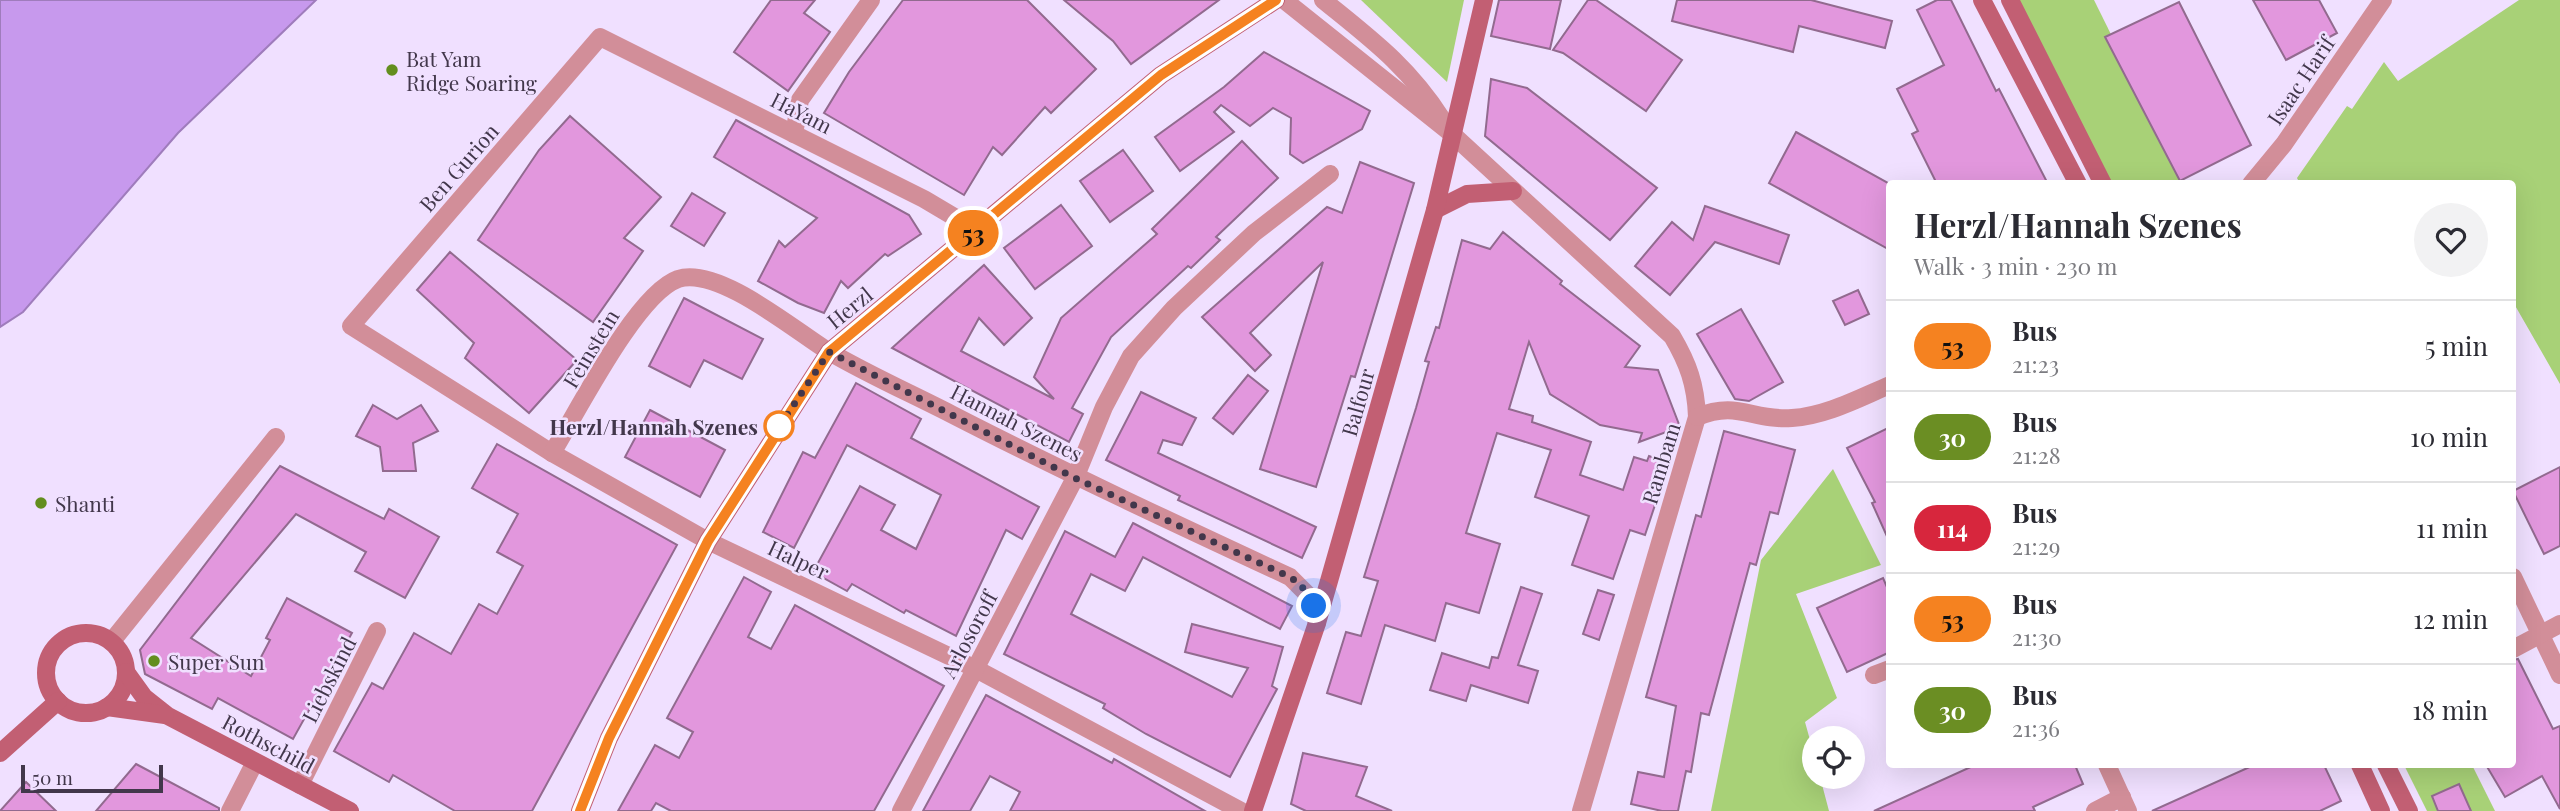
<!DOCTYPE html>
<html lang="en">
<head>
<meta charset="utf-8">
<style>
  :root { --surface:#fff; --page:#f2f2f3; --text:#2b2b33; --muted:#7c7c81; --line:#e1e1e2 }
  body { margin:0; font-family:"Playfair Display",serif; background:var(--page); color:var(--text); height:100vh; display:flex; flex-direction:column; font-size:26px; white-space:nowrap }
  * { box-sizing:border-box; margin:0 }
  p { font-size:23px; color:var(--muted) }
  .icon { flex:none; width:38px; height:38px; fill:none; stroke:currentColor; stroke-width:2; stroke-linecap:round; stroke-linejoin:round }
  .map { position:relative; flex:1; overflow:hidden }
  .details { position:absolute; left:1886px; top:180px; width:630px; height:588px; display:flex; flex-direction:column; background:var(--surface); border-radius:7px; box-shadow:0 7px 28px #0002 }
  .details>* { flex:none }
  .badge { padding:0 14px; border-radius:23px; font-size:24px; line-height:46px }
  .buttons { position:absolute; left:1802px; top:726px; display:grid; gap:14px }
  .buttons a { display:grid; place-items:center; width:63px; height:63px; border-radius:50%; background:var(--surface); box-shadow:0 7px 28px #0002; font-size:35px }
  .scale { position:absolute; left:21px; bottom:18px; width:142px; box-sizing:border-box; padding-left:7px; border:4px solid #42374b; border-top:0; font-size:19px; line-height:24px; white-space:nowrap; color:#42374b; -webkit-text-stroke:5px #f0e0ff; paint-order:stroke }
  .you { position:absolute; width:35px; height:35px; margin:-18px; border:5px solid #fff; border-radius:50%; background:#1a73e8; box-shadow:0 0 0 10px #1a73e833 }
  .map>.badge { position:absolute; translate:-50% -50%; box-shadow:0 0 0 4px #fff }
  .round { display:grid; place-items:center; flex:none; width:74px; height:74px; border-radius:37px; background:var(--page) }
  .head { display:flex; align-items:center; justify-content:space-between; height:119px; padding:0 28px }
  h1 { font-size:33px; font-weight:700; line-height:52px }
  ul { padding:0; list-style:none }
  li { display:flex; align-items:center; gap:21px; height:91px; padding:0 28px; border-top:2px solid var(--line) }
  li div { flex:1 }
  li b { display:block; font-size:26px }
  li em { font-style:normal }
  li .badge { min-width:77px; font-weight:700; text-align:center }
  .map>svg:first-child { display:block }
</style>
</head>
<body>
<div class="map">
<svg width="2560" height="811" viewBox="0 0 2560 811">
  <rect width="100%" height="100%" fill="#f0e0ff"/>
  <g fill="#a8d177">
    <polygon points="1361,0 1464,0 1447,82"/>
    <polygon points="2017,0 2094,0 2185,184 2111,184"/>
    <polygon points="2519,0 2560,0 2560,384 2513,302 2513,184 2300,184 2297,178 2347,106 2352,109 2384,62 2398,81"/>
    <polygon points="1833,469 1881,565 1796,594 1837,698 1805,722 1815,758 1815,777 1820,777 1829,811 1711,811 1761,560"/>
    <polygon points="2404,765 2472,765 2495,811 2427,811"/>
  </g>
  <polygon fill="#c799ed" stroke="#9f7cbc" stroke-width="2" points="0,0 316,0 178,133 23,312 0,327"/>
  <g fill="#e297dd" stroke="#926a8f" stroke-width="2">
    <polygon points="771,0 815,0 804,13 830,32 788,91 734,52"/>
    <polygon points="903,0 1027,0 1096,69 1051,113 1045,107 1002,155 993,147 964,195 824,113 849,72"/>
    <polygon points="1064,0 1219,0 1131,64 1113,41"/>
    <polygon points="1499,0 1561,0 1550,49 1491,36"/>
    <polygon points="1588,0 1596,0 1682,60 1646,111 1563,53 1553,50"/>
    <polygon points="1677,0 1811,0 1892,21 1885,48 1799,26 1793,52 1672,21"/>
    <polygon points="1937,0 1951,0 1996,91 1999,89 2048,184 1937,184 1912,134 1918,131 1897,89 1944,65 1917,10"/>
    <polygon points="2253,0 2319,0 2337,33 2286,60"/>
    <polygon points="2179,2 2251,145 2180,181 2105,37"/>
    <polygon points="1264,52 1370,111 1362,129 1303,163 1290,154 1291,118 1273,108 1250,126 1221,105 1214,112 1234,132 1180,171 1155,137 1224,87"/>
    <polygon points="1491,79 1527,88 1657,188 1610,240 1485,136"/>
    <polygon points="570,116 661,197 624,238 643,251 593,322 478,240 539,150"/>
    <polygon points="736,120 909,215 921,234 888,256 885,254 848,288 841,281 824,313 798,303 758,281 779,241 785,247 817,218 714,157"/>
    <polygon points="1796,132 1890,184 1890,250 1769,183"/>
    <polygon points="1242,141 1278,178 1216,237 1220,240 1191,268 1188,266 1111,337 1072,408 1083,414 1069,442 892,348 984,265 1032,318 1004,345 979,318 961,351 1054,399 1034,377 1061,318 1157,234 1152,229"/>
    <polygon points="1123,150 1153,191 1110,222 1080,181"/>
    <polygon points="1360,162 1414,183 1355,377 1351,376 1316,487 1260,469 1323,262 1250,333 1271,355 1255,371 1202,317 1327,207 1342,213"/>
    <polygon points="692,193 725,213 704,246 671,226"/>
    <polygon points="1061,205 1092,246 1035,289 1004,248"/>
    <polygon points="1705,206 1789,235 1779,264 1715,242 1670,295 1635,266 1672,222 1693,240"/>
    <polygon points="1503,232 1562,281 1560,284 1640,346 1625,367 1658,370 1680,427 1639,442 1642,433 1600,425 1550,394 1529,342 1509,409 1533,416 1532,422 1591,442 1580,475 1623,490 1634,457 1647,461 1649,456 1669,463 1645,535 1630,530 1613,579 1572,565 1589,516 1535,497 1551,450 1497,433 1466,533 1500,544 1479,613 1446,603 1435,641 1385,625 1361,704 1327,693 1346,632 1361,636 1378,581 1364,577 1416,408 1429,362 1425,361 1436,327 1439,328 1462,240 1490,249"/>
    <polygon points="450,252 577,360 529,413 465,358 474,343 417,290"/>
    <polygon points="1858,290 1869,314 1845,325 1833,301"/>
    <polygon points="684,298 763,339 742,379 704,360 690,387 649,366"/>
    <polygon points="1741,309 1783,382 1749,401 1735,399 1697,334"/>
    <polygon points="1248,375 1268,391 1233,434 1213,418"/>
    <polygon points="856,383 921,419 911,438 1039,507 1022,539 1006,530 956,636 906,610 904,613 852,584 847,591 813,572 860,486 895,505 881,530 916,549 941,495 847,445 794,548 763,532 803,452 815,458"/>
    <polygon points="1141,392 1196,418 1182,445 1163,440 1158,453 1316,527 1302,558 1178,500 1180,496 1106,460"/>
    <polygon points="373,405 397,419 421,405 438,431 413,443 416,471 383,471 380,447 356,436"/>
    <polygon points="650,410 725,450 700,497 625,457"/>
    <polygon points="1890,427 1890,543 1872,503 1875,502 1847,448"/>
    <polygon points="1724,431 1795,450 1778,514 1770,512 1756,565 1750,563 1709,715 1701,713 1691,772 1686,771 1678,811 1662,811 1631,804 1638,772 1664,777 1676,706 1646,697 1696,515 1701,517"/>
    <polygon points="497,444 677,545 532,811 455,811 393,775 389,782 334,751 372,683 383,689 414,633 451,654 479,604 497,614 523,566 497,552 518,514 472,488"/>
    <polygon points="280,466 384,519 389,509 439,537 405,598 355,571 366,552 296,514 191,638 251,676 270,640 266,638 287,598 352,633 293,739 218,698 212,709 145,674 140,650"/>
    <polygon points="2560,467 2560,546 2544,554 2513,491"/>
    <polygon points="1133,523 1292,606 1280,629 1143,557 1125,591 1091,574 1071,614 1232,697 1248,668 1185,652 1192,624 1283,647 1272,686 1277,689 1230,777 1146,734 1103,708 1105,704 1004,654 1065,531 1115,557"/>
    <polygon points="744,577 771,592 748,637 771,649 795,605 944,686 874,811 671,811 656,803 651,811 618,811 655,745 679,758 693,732 667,718"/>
    <polygon points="1883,578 1890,594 1890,652 1847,672 1817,608"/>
    <polygon points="1521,587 1542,594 1518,665 1538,671 1528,703 1471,685 1466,701 1430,690 1442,653 1489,668 1492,657 1498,658"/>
    <polygon points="1598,590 1614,595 1599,640 1583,634"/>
    <polygon points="2518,659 2553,729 2560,726 2560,809 2542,776 2505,797 2486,765 2513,765 2513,660"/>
    <polygon points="986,695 1112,763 1114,759 1205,811 1010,811 1020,792 990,776 970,811 923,811"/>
    <polygon points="1303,753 1367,767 1356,796 1392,811 1306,811 1291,804"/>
    <polygon points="136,764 219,808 219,811 96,811"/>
    <polygon points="1975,765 2075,765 2083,784 2033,807 2035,811 1874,811"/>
    <polygon points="2254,765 2324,765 2341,801 2320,811 2152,811"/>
    <polygon points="26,782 56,811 0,811"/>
    <polygon points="2459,784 2471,811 2438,811 2432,796"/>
  </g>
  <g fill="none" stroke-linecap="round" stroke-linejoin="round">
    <g stroke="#d28e99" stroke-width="18">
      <path d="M1284,0L1452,134L1672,336C1688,363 1696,385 1697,417L1581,811"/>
      <path d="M1323,0C1371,39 1408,66 1442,119"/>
      <polyline points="794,134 800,100 871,0"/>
      <polyline points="2251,184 2284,144 2383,0"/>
      <polyline points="958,247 956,218 924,199 600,37 351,326 552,453 708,541 976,669 1241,811"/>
      <path d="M1697,417C1738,400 1752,421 1792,418C1826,416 1859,398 1890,385"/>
      <path d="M552,453C577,413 636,294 678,279C718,266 794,330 828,351C867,374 910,393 951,414C1062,471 1176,524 1290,577L1309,596L1317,623"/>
      <polyline points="2513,577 2560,675"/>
      <polyline points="112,641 276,437"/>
      <polyline points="2513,649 2560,624"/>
      <polyline points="1874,675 1890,669"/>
      <polyline points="2107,765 2128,811"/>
      <polyline points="300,785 377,631"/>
      <polyline points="230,811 255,762"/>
      <polyline points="901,811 1075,478 1104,407 1131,356 1174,308 1254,233 1330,174"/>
      <polyline points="2095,811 2122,797"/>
    </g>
    <g stroke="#c25f73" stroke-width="18">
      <polyline points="1982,0 2078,184"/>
      <polyline points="2010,0 2103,184"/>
      <polyline points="1435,210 1467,194 1513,191"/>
      <circle cx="86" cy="673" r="40"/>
      <polyline points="126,672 144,697 168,716 350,811"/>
      <polyline points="107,707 165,715"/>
      <polyline points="0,753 58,701"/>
      <polyline points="2360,765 2381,811"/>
      <polyline points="2386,765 2409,811"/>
      <polyline points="580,811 609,738 708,541 829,352 1161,75 1276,0"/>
      <polyline points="1253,811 1317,623 1435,210 1484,0"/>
    </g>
  </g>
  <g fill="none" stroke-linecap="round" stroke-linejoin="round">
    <g stroke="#fff" stroke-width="16">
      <polyline id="line" points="580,811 609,738 708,541 829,352 1161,75 1276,0"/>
    </g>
    <use href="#line" stroke="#f58220" stroke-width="10"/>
    <polyline stroke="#42374b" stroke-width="7" stroke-dasharray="0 12.6" points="779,426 773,436 829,352 1075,478 1290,577 1301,585 1314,606"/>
  </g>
  <g fill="#638e1e" stroke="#f0e0ff" stroke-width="2.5">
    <circle cx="392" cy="70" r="7"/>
    <circle cx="41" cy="503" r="7"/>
    <circle cx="154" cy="661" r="7"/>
  </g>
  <circle fill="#fff" stroke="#f58220" stroke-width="3.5" cx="779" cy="426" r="14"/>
  <g text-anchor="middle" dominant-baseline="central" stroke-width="5" stroke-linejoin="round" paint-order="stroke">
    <g font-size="21" fill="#42374b" stroke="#f0e0ff" text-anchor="start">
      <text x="406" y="58">Bat Yam<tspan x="406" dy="24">Ridge Soaring</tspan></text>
      <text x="55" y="503">Shanti</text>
      <text x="168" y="661">Super Sun</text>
    </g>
    <g font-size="21" fill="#42374b" stroke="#f0e0ff">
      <text transform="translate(2300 80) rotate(-56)">Isaac Harif</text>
      <text transform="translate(802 112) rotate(27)">HaYam</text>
      <text transform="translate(458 167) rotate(-49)">Ben Gurion</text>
      <text transform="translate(849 307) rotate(-39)">Herzl</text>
      <text transform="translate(590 348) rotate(-59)">Feinstein</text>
      <text transform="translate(1357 402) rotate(-74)">Balfour</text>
      <text transform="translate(1017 422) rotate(27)">Hannah Szenes</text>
      <text transform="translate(1660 463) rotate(-73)">Rambam</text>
      <text transform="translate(799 559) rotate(25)">Halper</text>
      <text transform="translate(968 634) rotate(-62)">Arlosoroff</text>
      <text transform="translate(328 679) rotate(-63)">Liebskind</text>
      <text transform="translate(269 743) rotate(28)">Rothschild</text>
    </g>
    <g font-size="21" font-weight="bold" fill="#42374b" stroke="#f0e0ff" text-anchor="end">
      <text x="758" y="426">Herzl/Hannah Szenes</text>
    </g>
  </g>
</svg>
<div class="buttons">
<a><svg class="icon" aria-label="locate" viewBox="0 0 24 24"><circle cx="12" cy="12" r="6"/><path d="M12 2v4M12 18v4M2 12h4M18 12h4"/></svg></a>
</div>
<div class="scale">50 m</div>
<div class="you" style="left:1314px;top:606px"></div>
<b class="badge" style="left:973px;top:233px;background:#f58220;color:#111">53</b>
<section class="details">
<div class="head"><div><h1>Herzl/Hannah Szenes</h1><p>Walk · 3 min · 230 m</p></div><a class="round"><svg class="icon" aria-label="heart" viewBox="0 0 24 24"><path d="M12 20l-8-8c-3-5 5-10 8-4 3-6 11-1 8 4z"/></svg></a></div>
<ul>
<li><span class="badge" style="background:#f58220;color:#111">53</span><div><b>Bus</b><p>21:23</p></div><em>5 min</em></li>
<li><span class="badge" style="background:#6b8e23;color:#fff">30</span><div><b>Bus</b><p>21:28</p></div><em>10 min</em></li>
<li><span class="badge" style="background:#d7263d;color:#fff">114</span><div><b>Bus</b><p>21:29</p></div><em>11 min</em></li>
<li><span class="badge" style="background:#f58220;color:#111">53</span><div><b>Bus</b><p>21:30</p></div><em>12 min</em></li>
<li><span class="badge" style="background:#6b8e23;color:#fff">30</span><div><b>Bus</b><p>21:36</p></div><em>18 min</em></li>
</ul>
</section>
</div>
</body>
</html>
